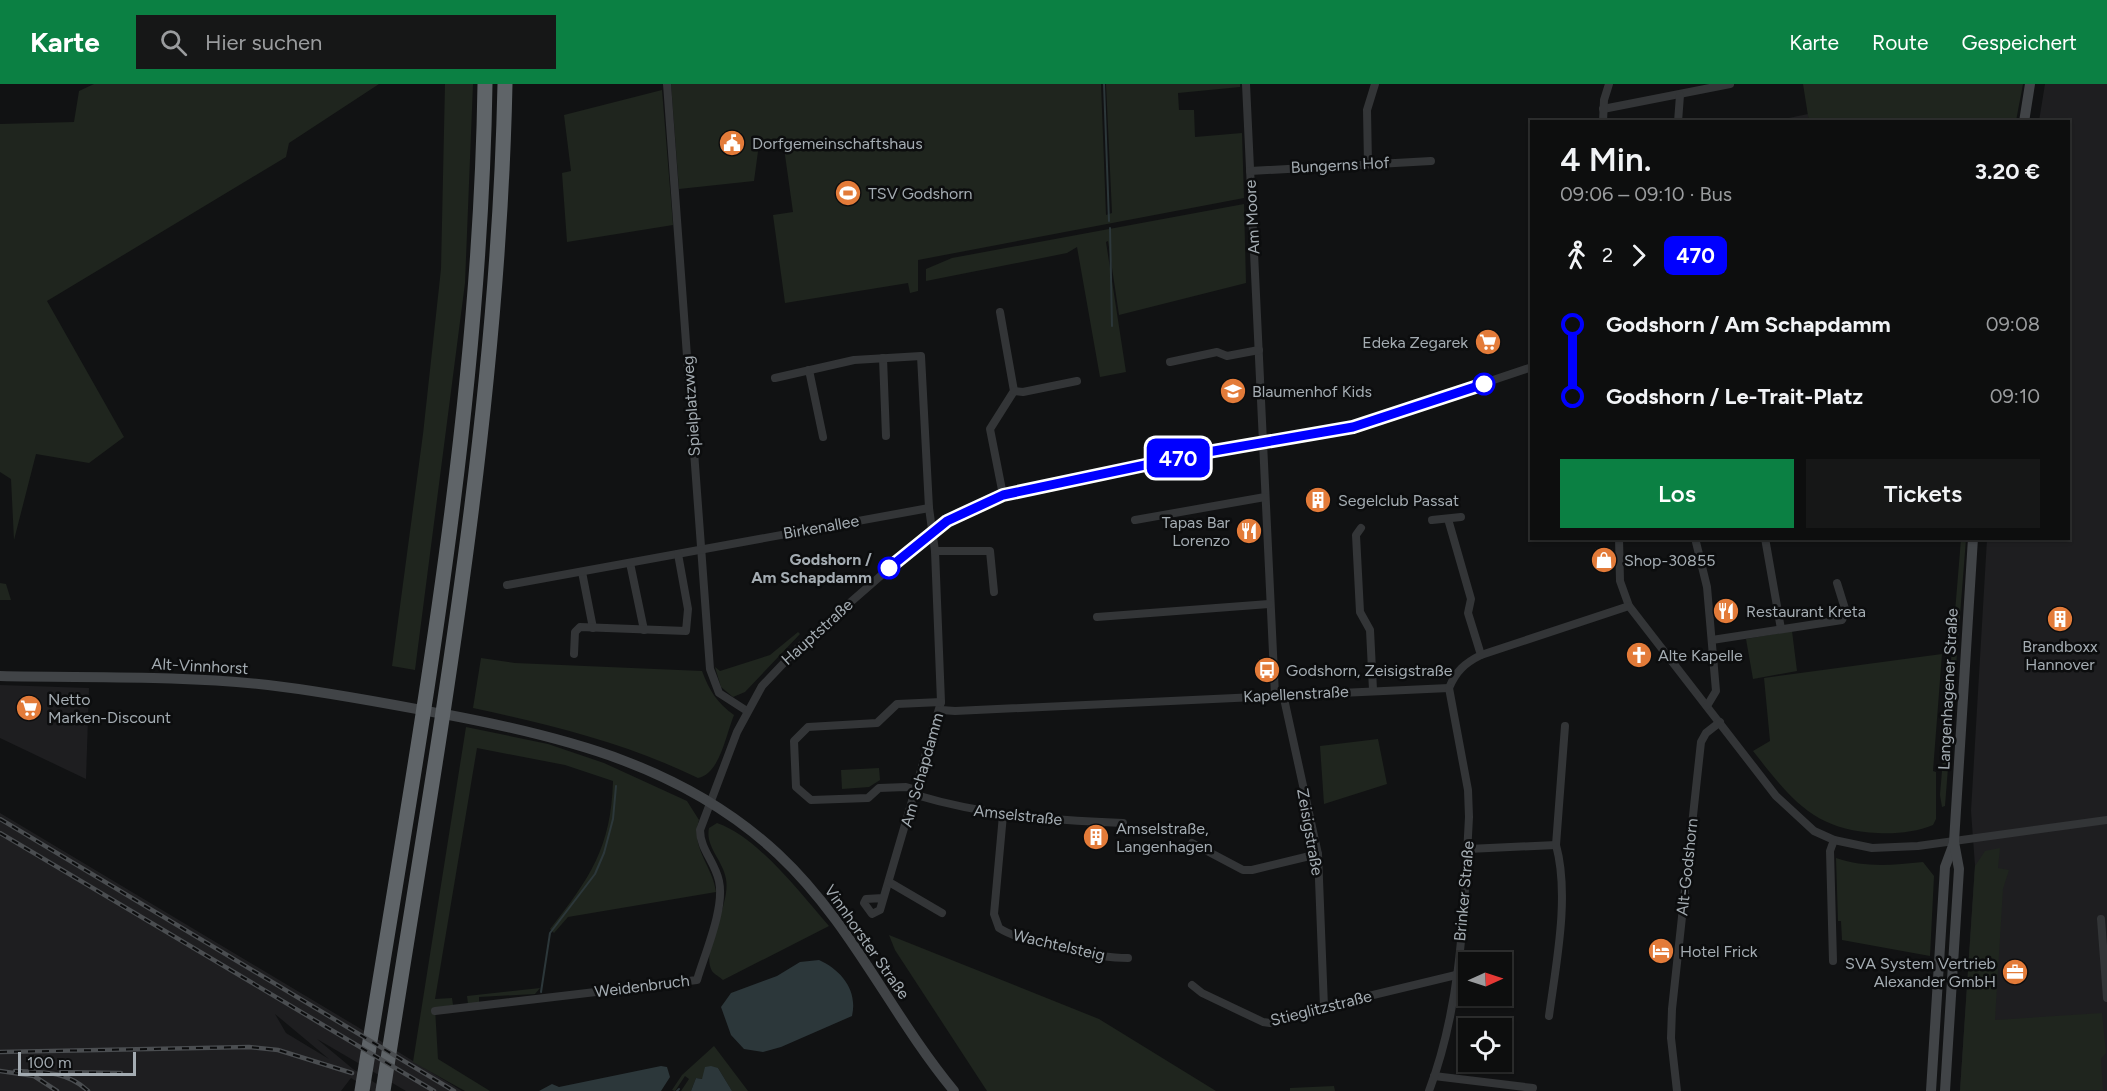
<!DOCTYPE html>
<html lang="de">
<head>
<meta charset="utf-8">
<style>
  :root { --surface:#0d0e0e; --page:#161717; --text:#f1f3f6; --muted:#9a9c9e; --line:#2d2e2e; --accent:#0b8043 }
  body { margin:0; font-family:Figtree,sans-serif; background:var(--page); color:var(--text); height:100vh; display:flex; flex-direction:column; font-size:22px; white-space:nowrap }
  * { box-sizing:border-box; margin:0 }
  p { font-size:20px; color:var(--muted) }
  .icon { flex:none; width:33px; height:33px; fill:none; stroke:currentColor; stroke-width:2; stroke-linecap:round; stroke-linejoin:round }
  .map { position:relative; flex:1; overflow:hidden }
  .panel { position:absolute; left:1530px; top:36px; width:540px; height:420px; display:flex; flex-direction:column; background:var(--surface); border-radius:0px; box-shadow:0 2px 4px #0004,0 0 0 2px var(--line) }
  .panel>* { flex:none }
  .badge { padding:0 12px; border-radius:9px; font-size:21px; line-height:39px }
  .needle { width:39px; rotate:87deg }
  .buttons { position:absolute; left:1458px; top:868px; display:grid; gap:12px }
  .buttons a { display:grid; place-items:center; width:54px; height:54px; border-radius:0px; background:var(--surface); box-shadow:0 2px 4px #0004,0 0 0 2px var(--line); font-size:30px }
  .scale { position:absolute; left:18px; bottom:15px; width:118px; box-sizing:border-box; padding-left:6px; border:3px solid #a4acb2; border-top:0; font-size:16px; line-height:21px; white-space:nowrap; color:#a4acb2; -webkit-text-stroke:4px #0c0d0e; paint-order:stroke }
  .map>.badge { position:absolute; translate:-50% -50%; box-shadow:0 0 0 3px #fff }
  .legs { display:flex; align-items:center; gap:9px; height:66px; padding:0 30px; font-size:20px }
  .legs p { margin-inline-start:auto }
  .summary { display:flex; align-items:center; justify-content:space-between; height:102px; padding:0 30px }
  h1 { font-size:33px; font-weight:600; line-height:45px }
  .cta { display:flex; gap:12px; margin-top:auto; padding:12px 30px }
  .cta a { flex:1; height:69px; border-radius:0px; background:var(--accent); color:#fff; font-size:24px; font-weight:600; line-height:69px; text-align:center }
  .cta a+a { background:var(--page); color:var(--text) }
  ul { padding:0 30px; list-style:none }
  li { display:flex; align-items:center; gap:21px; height:72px; font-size:22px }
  li i { display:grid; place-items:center; width:9px; height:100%; margin:0 8px; background:currentColor }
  li i::after { content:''; width:15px; height:15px; margin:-8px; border:4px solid; border-radius:50%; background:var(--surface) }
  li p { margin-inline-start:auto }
  li:first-child i { background:linear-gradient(#0000 50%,currentColor 0) }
  li:last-child i { background:linear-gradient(currentColor 50%,#0000 0) }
  header { display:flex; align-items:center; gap:36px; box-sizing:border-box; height:84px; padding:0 30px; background:var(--accent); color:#fff }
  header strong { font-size:28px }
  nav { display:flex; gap:33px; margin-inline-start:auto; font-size:21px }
  .search { width:420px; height:54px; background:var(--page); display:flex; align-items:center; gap:15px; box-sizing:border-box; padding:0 21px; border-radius:0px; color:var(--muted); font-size:22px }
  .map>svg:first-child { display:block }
</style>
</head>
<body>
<header>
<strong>Karte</strong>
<div class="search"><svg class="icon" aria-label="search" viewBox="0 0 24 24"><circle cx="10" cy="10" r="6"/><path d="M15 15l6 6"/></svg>Hier suchen</div>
<nav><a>Karte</a><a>Route</a><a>Gespeichert</a></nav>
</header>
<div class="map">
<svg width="2107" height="1007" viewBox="0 0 2107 1007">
  <rect width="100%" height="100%" fill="#111213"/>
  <g fill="#1e1e20" fill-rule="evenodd">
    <polygon points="2045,0 2107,0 2107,1007 1960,1007 1975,782 1971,727 1987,455 2068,454 2068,38 2039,37"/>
    <polygon points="1808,30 1809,37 1769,38"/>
    <polygon points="0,601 89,604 86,695 0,654"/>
    <path d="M0,729L356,942L462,1007H406L317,955L353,985L388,1007H372L351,994L341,1007H0ZM275,930L329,975L286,949Z"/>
  </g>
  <g fill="#1f251e">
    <polygon points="94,0 379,0 289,59 286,73 47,217 124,353 89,379 36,370 14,456 11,395 0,388 0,40 74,38 79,7"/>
    <polygon points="445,0 473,0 465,199 415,586 392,582 423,350 441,185"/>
    <polygon points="671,0 1101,0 1106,131 1112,129 1106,0 1240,0 1240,3 1178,9 1179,26 1194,26 1195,53 1242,49 1244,114 918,176 918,207 910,209 908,199 785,219 773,131 793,128 783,57 759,60 754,97 679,105"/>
    <polygon points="1803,0 2023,0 2016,37 1809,38"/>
    <polygon points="662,6 673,141 567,158 562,89 571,87 564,31"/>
    <polygon points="1244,120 1246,199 1119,231 1108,157 1106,158 1126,288 1100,293 1077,163 1067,169 926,197 926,185 952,174"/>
    <polygon points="1961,455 1966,455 1945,722 1942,723 1940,711"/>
    <polygon points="0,499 6,500 11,516 0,516"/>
    <polygon points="1792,547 1797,587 1753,595 1746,555"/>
    <polygon points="798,548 800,550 745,608 733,613 721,603 715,583 720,587 770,571"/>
    <path d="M1942,570L1933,687L1936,688V735L1933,741C1917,748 1895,750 1878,749C1814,747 1790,714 1753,667L1770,657L1764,594Z"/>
    <path d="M481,574L515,579L702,587C709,606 717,619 734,631C726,650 720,690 698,694C626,659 551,641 473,624Z"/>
    <path d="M466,643L548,660L604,679L687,717L699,736C690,764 713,782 716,808L568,833L554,849L550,845C590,794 611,764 613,697L565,681L477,664L435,915L452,914L453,921L435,924L438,975L490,1007H465L413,978Z"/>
    <polygon points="1378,655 1387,700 1324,720 1320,662"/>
    <polygon points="879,684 880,696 869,703 842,705 841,686"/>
    <path d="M717,739C758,753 800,809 829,842L723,896C720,893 714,890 712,887C700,867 731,822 726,795C723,776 705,763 709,744Z"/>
    <polygon points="2000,764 1998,784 2009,786 2003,805 1995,936 2102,929 2106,969 2101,975 2103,1006 1960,1007 1975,782 1985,767"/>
    <path d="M1836,774C1865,784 1893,781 1923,778L1934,792L1930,872L1842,856L1841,837H1838Z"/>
    <polygon points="889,851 1099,935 1216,1007 987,1007 895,866"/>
    <polygon points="540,904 535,910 479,913 479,919 468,920 467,912"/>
    <polygon points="714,962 748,1007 732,1007 718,984 702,995 696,994 691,1007 681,1007 689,995 685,992 675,1007 672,1006 682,991"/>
    <polygon points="1334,1002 1335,1007 1290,1007 1290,1004"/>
  </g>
  <g fill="#2c373a">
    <path d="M819,876C841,886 858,906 852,932L781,963L763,968L744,965L731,951L721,923L731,909L777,892L800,878Z"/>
    <polygon points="661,982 667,983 670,993 661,1007 539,1007 552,1000 559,1003"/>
    <polygon points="711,982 718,984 732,1007 691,1007 696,994 702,995 705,983"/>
  </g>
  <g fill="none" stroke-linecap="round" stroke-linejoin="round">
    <g stroke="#2c373a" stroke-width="2">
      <polyline points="1104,0 1109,137"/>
      <polyline points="1110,144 1112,242"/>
      <polyline points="541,908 550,849 595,790 604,769 613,735 616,702"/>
      <polyline points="677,1007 679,1005"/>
    </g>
    <g stroke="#333537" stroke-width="8">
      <polyline points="667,0 710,585 719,609 747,627"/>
      <polyline points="1246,0 1275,611"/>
      <polyline points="1603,25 1730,0"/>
      <polyline points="1603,38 1604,16 1609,0"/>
      <polyline points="1678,38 1680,11"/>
      <polyline points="1368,80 1367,26 1375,0"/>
      <polyline points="1250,87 1431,77"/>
      <polyline points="1000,228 1014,307 990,345 1003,411"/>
      <polyline points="883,274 886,352"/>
      <polyline points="1170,278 1217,268 1227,272 1259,266"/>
      <polyline points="809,286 823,353"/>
      <polyline points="775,294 854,276 921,272 929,424 935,467 941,618 880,826 872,830 864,819 866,815 883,814"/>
      <polyline points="1014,307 1023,308 1077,297"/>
      <polyline points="1448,435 1471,515 1468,529 1481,571"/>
      <polyline points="1135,436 1265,413"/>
      <polyline points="1432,436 1461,433"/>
      <polyline points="1361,444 1356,451 1360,528 1370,546 1373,606"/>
      <polyline points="1619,454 1620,497 1629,522 1776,712 1814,747 1834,756 1872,764 1918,762 2107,736"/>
      <polyline points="1695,454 1707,503 1716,607 1707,622"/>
      <polyline points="1765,454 1781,545"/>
      <polyline points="935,467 990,467 994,508"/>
      <polyline points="630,479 644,546"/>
      <polyline points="582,488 593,544"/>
      <polyline points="507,501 929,424"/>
      <polyline points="1097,533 1269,520"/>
      <polyline points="1712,556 1842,536 1846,528 1837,499"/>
      <polyline points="574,570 575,548 580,543 686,547 688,525 678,470"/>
      <path d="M1449,604C1456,587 1465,579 1481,571L1629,522"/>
      <polyline points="1283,610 1318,770 1324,923"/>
      <polyline points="941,626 955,627 1449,604"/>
      <polyline points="917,706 906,703 879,704 868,714 811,716 796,703 794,657 808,643 877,639 897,620 941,618"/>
      <path d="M916,711C986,732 1050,736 1123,739"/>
      <path d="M1003,731L994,830L999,844C1022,859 1100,874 1128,874"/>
      <polyline points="1192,759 1243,786 1252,786 1318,770"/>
      <polyline points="1468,765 1556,761"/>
      <polyline points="889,798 942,829"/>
      <polyline points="2101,835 2107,914"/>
      <polyline points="1833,877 1830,767 1834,756"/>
      <polyline points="1192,901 1202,909 1263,938 1270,939 1315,925 1456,891"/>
      <path d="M435,927L697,896C705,869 725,824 719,797C715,778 700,765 700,746L737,648L762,602L798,564L900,475L933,446L965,426L1003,411L1041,401L1201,369L1353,343L1532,283"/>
      <path d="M1549,932C1556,880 1570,812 1556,761L1565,642"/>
      <polyline points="1434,992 1533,1004"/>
      <path d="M1429,1007C1462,920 1464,825 1469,733L1468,706L1449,604"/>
      <polyline points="1677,1007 1671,954 1672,925 1701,658 1706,649 1720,638"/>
    </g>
    <g stroke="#414447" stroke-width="10">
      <polyline points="2024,38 2030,0"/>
      <path d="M0,592C89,594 179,591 268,601C329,608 389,620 449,631C570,654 686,684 778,770C851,838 891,931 954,1007"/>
      <polyline points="1931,1007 1945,783 1954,759"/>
      <polyline points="1945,1007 1959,785 1954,758 1973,454"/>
    </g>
    <g stroke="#5f6468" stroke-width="15">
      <path d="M362,1007C415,673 480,339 485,0"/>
      <path d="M383,1007C435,673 498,339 505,0"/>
    </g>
    <g stroke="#4a4d50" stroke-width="4.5">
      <g id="rail">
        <polyline points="0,735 454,1007"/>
        <polyline points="0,749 434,1007"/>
        <polyline points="0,968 249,963 278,966 352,989"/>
        <polyline points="0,987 34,992 57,1007"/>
        <path d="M15,987C43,988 67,987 88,1007"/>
        <polyline points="61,988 121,989"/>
      </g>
    </g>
    <use href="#rail" stroke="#0c0d0e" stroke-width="2" stroke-dasharray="7" stroke-linecap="butt"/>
  </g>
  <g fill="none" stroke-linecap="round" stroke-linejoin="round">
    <g stroke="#fff" stroke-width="14">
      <polyline id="line-1" points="889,484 947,437 1003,411 1202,369 1353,343 1484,300"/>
    </g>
    <use href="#line-1" stroke="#00f" stroke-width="9"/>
  </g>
  <defs>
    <g id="civic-disc" transform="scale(1.35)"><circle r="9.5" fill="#e37b39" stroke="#0c0d0e"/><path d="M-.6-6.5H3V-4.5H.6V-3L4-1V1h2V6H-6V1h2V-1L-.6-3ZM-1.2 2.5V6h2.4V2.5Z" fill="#fff"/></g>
    <g id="stadium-disc" transform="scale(1.35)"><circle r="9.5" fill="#e37b39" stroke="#0c0d0e"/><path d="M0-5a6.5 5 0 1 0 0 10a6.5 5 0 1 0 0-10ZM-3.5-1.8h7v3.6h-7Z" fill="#fff"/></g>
    <g id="supermarket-disc" transform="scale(1.35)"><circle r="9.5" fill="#e37b39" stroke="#0c0d0e"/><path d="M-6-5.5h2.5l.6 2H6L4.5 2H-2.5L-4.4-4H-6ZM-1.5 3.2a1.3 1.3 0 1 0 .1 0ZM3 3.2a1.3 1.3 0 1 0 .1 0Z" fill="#fff"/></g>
    <g id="school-disc" transform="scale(1.35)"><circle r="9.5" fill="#e37b39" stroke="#0c0d0e"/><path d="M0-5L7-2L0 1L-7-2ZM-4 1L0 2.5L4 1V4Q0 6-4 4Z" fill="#fff"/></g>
    <g id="building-disc" transform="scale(1.35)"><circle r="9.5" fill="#e37b39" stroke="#0c0d0e"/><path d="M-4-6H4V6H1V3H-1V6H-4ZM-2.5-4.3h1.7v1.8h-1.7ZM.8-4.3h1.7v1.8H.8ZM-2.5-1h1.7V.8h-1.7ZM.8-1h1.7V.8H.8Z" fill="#fff"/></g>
    <g id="restaurant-disc" transform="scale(1.35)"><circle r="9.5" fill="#e37b39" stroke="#0c0d0e"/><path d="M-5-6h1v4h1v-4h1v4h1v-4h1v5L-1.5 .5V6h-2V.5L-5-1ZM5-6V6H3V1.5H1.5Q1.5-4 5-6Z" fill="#fff"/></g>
    <g id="shop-disc" transform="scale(1.35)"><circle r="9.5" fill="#e37b39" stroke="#0c0d0e"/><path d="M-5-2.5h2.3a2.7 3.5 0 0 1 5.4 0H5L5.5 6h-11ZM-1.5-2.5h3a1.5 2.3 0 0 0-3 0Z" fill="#fff"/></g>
    <g id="church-disc" transform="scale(1.35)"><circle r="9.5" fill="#e37b39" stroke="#0c0d0e"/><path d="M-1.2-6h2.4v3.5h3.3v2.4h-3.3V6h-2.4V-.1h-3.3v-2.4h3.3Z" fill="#fff"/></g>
    <g id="bus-disc" transform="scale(1.35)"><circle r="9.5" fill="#e37b39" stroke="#0c0d0e"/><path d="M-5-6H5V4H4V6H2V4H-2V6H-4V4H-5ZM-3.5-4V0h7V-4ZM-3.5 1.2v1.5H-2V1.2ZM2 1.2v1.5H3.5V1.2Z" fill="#fff"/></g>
    <g id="hotel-disc" transform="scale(1.35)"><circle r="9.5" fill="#e37b39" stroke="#0c0d0e"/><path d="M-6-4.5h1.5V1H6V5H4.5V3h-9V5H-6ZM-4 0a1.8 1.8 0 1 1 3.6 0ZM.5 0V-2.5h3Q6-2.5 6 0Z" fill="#fff"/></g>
    <g id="office-disc" transform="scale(1.35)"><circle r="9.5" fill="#e37b39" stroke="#0c0d0e"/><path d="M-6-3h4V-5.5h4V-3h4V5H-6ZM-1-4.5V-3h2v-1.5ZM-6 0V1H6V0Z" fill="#fff"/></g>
  </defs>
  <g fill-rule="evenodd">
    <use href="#civic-disc" x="732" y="59"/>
    <use href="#stadium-disc" x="848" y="109"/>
    <use href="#supermarket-disc" x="1488" y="258"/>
    <use href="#school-disc" x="1233" y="307"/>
    <use href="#building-disc" x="1318" y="416"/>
    <use href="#restaurant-disc" x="1249" y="447"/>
    <use href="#shop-disc" x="1604" y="476"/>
    <use href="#restaurant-disc" x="1726" y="527"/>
    <use href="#building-disc" x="2060" y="535"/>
    <use href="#church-disc" x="1639" y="571"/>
    <use href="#bus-disc" x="1267" y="586"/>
    <use href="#supermarket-disc" x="29" y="624"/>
    <use href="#building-disc" x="1096" y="753"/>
    <use href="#hotel-disc" x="1661" y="867"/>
    <use href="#office-disc" x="2015" y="888"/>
  </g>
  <g fill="#fff" stroke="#00f" stroke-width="3">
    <circle cx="1484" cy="300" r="10"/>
    <circle cx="889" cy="484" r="10"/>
  </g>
  <g text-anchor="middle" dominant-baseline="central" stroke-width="5" stroke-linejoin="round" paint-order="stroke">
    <g font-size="16" fill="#a4acb2" stroke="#0c0d0e" text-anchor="start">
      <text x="752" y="59">Dorfgemeinschaftshaus</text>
      <text x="868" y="109">TSV Godshorn</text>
      <text x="1468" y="258" text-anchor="end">Edeka Zegarek</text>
      <text x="1252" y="307">Blaumenhof Kids</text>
      <text x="1338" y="416">Segelclub Passat</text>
      <text x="1230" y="438" text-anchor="end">Tapas Bar<tspan x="1230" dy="18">Lorenzo</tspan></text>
      <text x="1624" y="476">Shop-30855</text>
      <text x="1746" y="527">Restaurant Kreta</text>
      <text x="2060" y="562" text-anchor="middle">Brandboxx<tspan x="2060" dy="18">Hannover</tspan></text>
      <text x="1658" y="571">Alte Kapelle</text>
      <text x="1286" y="586">Godshorn, Zeisigstraße</text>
      <text x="48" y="615">Netto<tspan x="48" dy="18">Marken-Discount</tspan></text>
      <text x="1116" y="744">Amselstraße,<tspan x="1116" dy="18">Langenhagen</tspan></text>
      <text x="1680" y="867">Hotel Frick</text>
      <text x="1996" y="879" text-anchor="end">SVA System Vertrieb<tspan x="1996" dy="18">Alexander GmbH</tspan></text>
    </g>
    <g font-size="16" fill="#a4acb2" stroke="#0c0d0e">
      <text transform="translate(1340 81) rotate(-3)">Bungerns Hof</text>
      <text transform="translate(1252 133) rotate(-93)">Am Moore</text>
      <text transform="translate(691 322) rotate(-94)">Spielplatzweg</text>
      <text transform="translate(821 443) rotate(-10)">Birkenallee</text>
      <text transform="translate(817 548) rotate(-42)">Hauptstraße</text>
      <text transform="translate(200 582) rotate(3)">Alt-Vinnhorst</text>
      <text transform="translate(1948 605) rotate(-87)">Langenhagener Straße</text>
      <text transform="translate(1296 610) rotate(-3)">Kapellenstraße</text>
      <text transform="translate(922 686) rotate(-74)">Am Schapdamm</text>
      <text transform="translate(1018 731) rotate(6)">Amselstraße</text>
      <text transform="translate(1310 748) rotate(80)">Zeisigstraße</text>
      <text transform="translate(1687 783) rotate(-84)">Alt-Godshorn</text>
      <text transform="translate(1464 807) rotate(-85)">Brinker Straße</text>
      <text transform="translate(867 858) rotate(55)">Vinnhorster Straße</text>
      <text transform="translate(1059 861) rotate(13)">Wachtelsteig</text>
      <text transform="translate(642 902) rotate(-7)">Weidenbruch</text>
      <text transform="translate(1321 924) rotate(-14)">Stieglitzstraße</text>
    </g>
    <g font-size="16" font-weight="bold" fill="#a4acb2" stroke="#0c0d0e" text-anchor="end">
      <text x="872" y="475">Godshorn /<tspan x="872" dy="18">Am Schapdamm</tspan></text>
    </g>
  </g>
</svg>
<div class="buttons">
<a><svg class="needle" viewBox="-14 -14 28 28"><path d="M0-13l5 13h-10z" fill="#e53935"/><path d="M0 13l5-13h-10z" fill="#9a9c9e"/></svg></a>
<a><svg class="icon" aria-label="locate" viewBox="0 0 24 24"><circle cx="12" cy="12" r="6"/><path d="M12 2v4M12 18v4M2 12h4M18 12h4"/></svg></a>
</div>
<div class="scale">100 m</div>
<b class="badge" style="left:1178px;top:374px;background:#00f;color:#fff">470</b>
<section class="panel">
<div class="summary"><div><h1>4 Min.</h1><p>09:06 – 09:10 · Bus</p></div><b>3.20 €</b></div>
<div class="legs"><svg class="icon" aria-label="walk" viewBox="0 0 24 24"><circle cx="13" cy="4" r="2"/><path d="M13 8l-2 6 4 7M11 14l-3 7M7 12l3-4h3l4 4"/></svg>2<svg class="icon" aria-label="forward" viewBox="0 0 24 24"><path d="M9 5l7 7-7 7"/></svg><b class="badge" style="background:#00f;color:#fff">470</b></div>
<ul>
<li><i style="color:#00f"></i><b>Godshorn / Am Schapdamm</b><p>09:08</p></li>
<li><i style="color:#00f"></i><b>Godshorn / Le-Trait-Platz</b><p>09:10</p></li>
</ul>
<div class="cta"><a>Los</a><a>Tickets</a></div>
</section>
</div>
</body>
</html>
